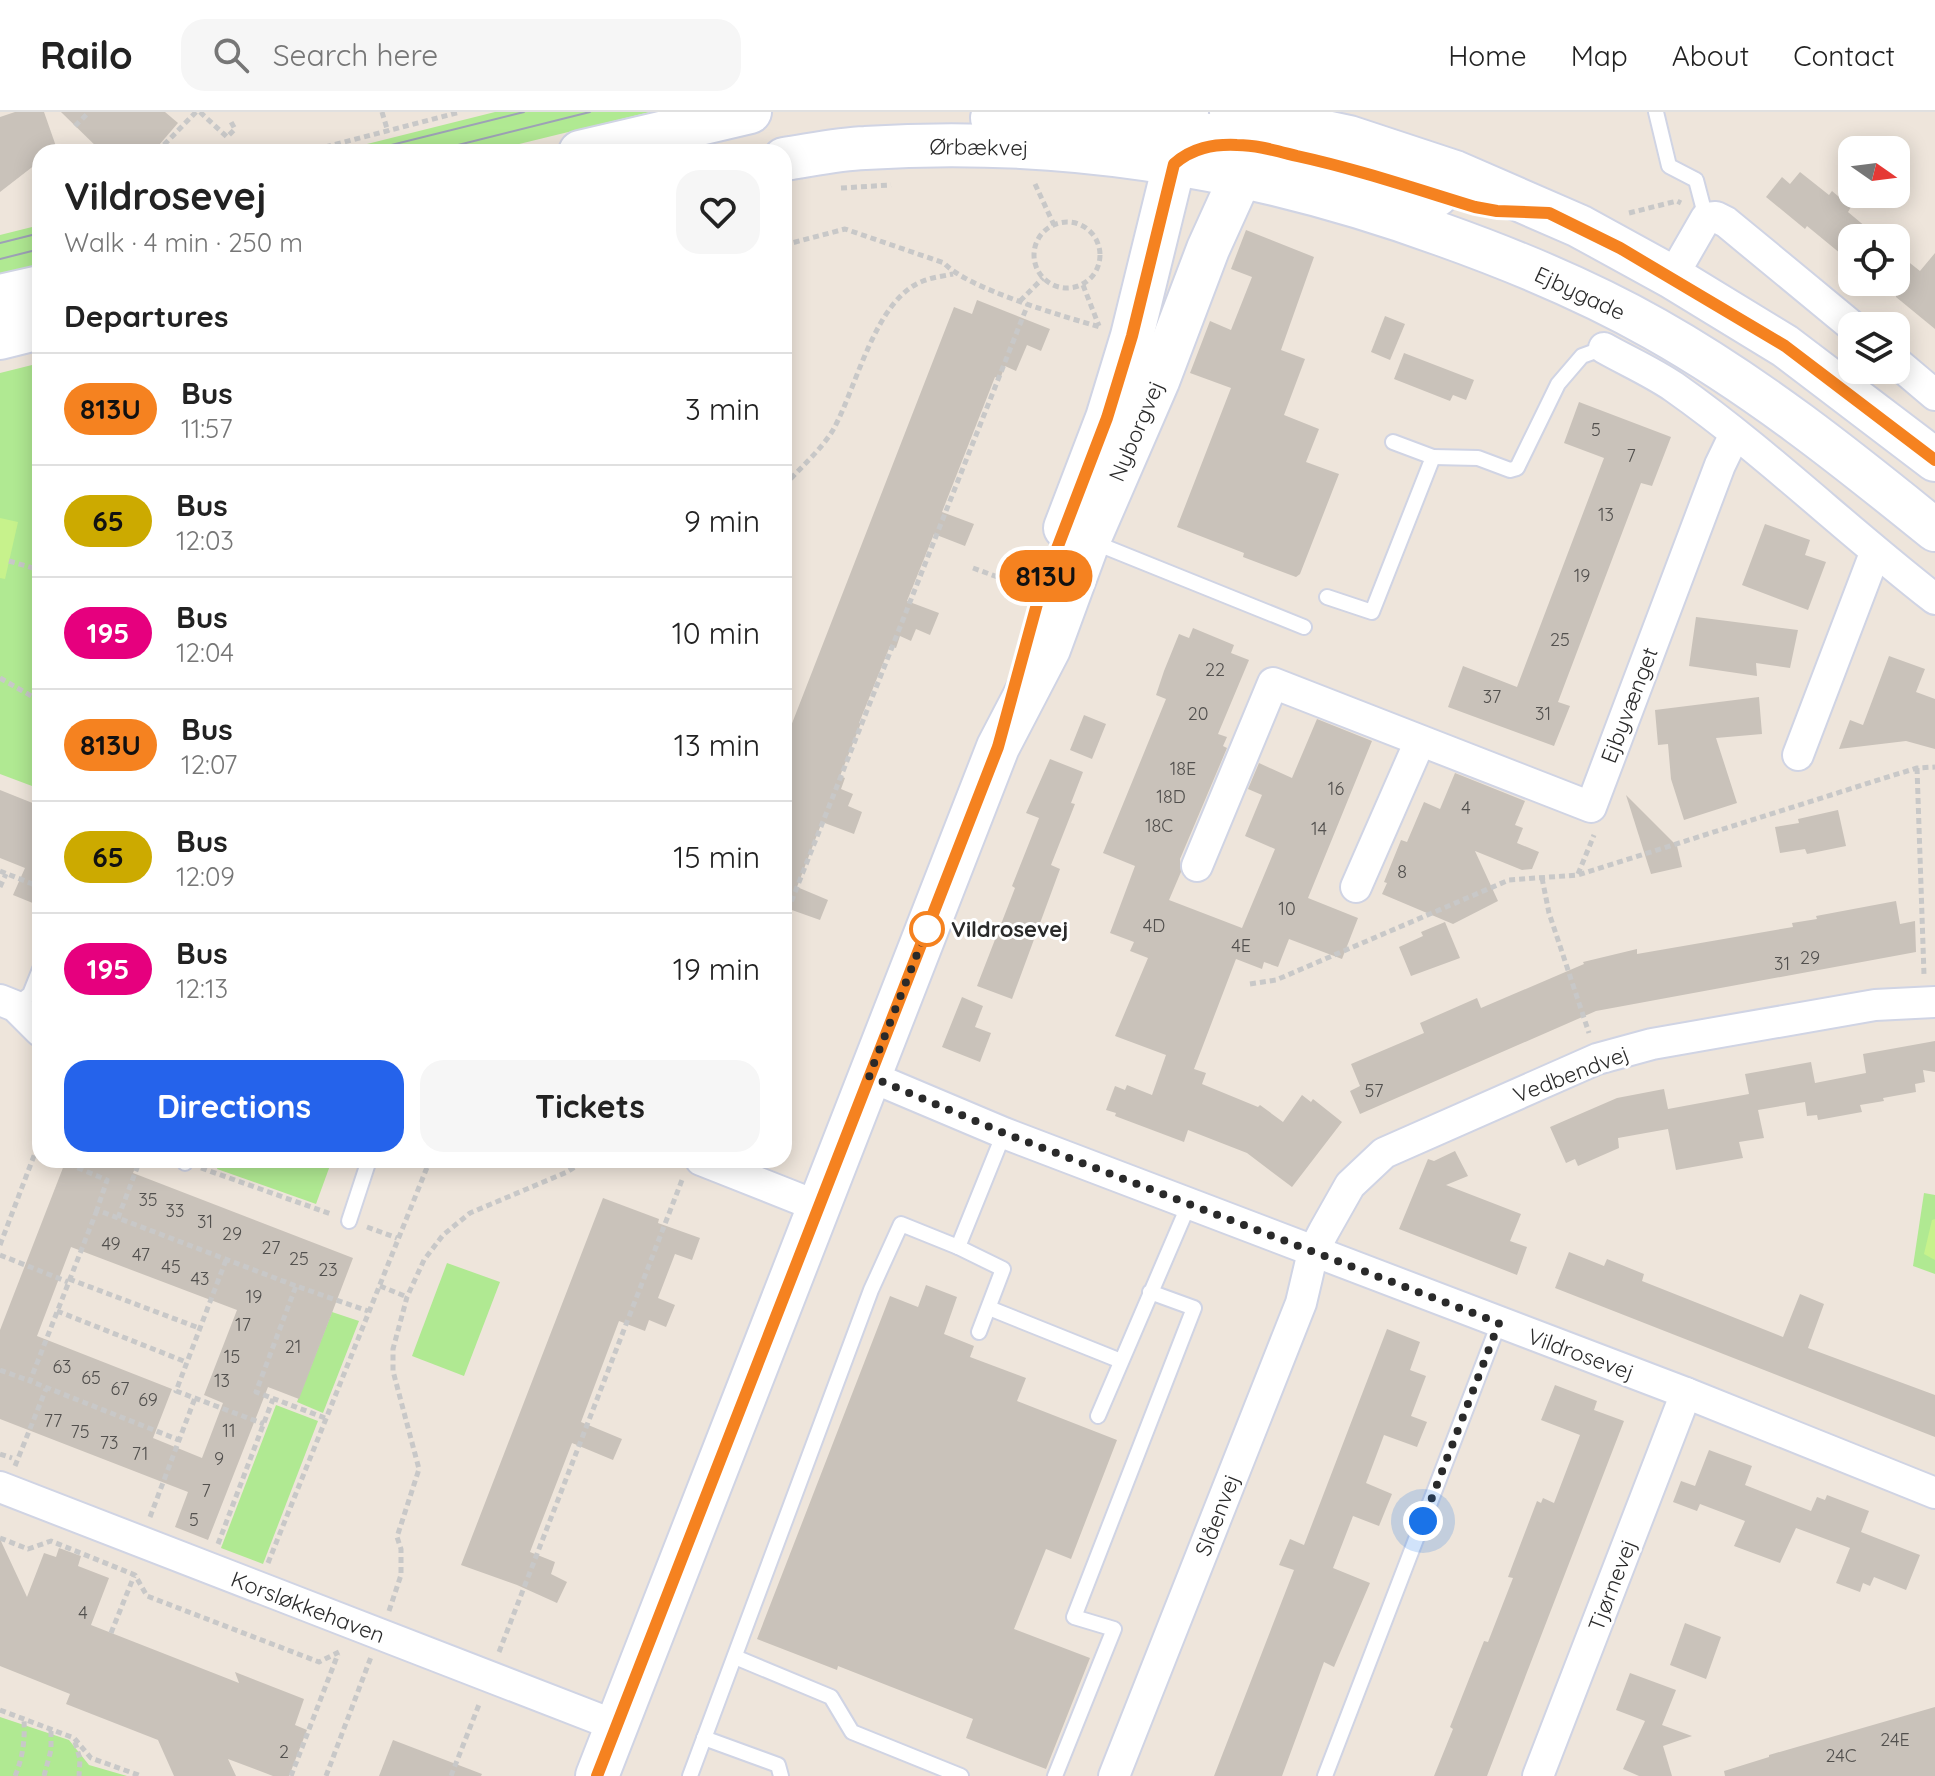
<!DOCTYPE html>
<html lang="en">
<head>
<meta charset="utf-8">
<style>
  :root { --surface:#fff; --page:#f6f6f6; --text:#222; --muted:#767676; --line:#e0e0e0; --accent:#2563eb }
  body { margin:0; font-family:Quicksand,sans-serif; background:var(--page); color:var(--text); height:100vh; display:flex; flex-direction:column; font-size:30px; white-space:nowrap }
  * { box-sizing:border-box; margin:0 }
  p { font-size:26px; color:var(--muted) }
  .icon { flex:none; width:44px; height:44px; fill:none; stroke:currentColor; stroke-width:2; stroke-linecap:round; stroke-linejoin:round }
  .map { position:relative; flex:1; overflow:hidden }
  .sheet { position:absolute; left:32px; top:32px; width:760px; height:1024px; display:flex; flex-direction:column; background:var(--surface); border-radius:24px; box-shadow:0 4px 20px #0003 }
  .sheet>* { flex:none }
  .badge { padding:0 16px; border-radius:26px; font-size:28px; line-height:52px }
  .needle { width:52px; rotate:104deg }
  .fabs { position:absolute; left:1838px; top:24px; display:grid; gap:16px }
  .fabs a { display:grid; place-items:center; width:72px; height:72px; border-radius:16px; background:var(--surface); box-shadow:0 4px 20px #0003; font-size:40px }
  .you { position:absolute; width:40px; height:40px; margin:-20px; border:6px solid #fff; border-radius:50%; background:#1a73e8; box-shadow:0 0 0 12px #1a73e833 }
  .map>.badge { position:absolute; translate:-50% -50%; box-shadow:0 0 0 4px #fff }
  h2 { padding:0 32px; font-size:30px; line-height:72px }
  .round { display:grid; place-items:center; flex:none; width:84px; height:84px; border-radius:24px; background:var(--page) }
  .summary { display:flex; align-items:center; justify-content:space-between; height:136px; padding:0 32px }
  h1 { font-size:38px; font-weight:800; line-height:60px }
  .action { display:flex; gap:16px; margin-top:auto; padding:16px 32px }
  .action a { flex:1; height:92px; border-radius:24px; background:var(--accent); color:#fff; font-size:32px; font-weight:800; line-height:92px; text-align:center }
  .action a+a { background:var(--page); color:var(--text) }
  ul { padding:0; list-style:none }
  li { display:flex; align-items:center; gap:24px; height:112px; padding:0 32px; border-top:2px solid var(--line) }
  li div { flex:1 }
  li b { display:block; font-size:30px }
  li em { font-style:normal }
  li .badge { min-width:88px; font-weight:700; text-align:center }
  header { display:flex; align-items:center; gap:48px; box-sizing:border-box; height:112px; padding:0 40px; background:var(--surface); border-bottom:2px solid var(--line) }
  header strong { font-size:38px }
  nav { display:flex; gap:44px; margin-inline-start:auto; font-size:28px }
  .search { width:560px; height:72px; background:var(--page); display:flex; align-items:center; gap:20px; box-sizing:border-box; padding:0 28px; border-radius:24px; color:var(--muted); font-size:30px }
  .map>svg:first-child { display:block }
</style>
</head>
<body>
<header>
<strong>Railo</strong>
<div class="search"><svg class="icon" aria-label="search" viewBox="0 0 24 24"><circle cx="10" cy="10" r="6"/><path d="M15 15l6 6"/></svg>Search here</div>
<nav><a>Home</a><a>Map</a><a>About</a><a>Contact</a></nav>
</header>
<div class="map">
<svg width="1935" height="1664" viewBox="0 0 1935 1664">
  <rect width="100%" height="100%" fill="#eee5db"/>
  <g fill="#b0e992">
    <polygon points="495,0 650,0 487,40 335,40"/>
    <polygon points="40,113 40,158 0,169 0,123"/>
    <polygon points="40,251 40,677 0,662 0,261"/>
    <polygon points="220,1048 332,1048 316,1092 217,1057"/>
    <polygon points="1924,1081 1935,1083 1935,1162 1913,1154"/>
    <polygon points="447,1151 500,1170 464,1264 412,1244"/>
    <polygon points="332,1200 359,1209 323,1301 297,1290"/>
    <polygon points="276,1293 318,1309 263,1452 221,1436"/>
    <polygon points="0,1605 69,1628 89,1653 127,1664 0,1664"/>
  </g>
  <g fill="#c7f28c">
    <polygon points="0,406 18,410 5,467 0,466"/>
    <polygon points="1935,1107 1935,1148 1924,1142 1932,1108"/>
  </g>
  <g fill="#c9c2ba" fill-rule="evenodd">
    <polygon points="15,0 44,0 58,40 40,40 40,49 0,80 0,5"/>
    <polygon points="61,0 165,0 178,11 153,40 102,40"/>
    <polygon points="1800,60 1829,83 1832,79 1851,95 1848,100 1879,126 1852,126 1852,151 1807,114 1805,117 1766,85 1782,65 1790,72"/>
    <polygon points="1246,118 1314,145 1281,238 1305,247 1284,303 1319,317 1306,350 1339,362 1300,462 1296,465 1243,445 1244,441 1177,415 1231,276 1190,261 1210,209 1231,218 1252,165 1231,157"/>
    <polygon points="1896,140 1920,159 1935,141 1935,217 1896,185"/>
    <polygon points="977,188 1050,217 1041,239 1027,233 1016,259 1005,254 1000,267 995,265 942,400 974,412 965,434 934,422 907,489 939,501 930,523 916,517 911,529 900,524 896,536 890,534 859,611 861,611 840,664 845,666 841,677 853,682 848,694 862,700 854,722 822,710 797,775 828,788 820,808 789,797 784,804 784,632 954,195 972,202"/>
    <polygon points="1385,204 1405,212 1390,248 1371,240"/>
    <polygon points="1404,241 1474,268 1466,288 1453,283 1450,289 1394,267"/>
    <polygon points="1579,290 1671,325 1652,374 1641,371 1558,590 1570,594 1554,634 1448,595 1463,554 1517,575 1604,346 1564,331"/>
    <polygon points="1765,412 1810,428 1805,443 1826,450 1808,498 1742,473"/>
    <polygon points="1696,505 1798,518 1790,556 1756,551 1757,564 1689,554"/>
    <polygon points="1193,516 1234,533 1231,541 1249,548 1218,622 1227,625 1223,634 1227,636 1180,747 1181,760 1169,788 1242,816 1275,737 1245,724 1262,683 1248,677 1259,651 1292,666 1317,607 1372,629 1308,786 1358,806 1342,847 1289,827 1278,855 1264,850 1262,857 1236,847 1194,957 1206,961 1202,972 1258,995 1260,993 1283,1010 1302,983 1311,990 1313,987 1342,1010 1292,1075 1247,1041 1188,1018 1184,1030 1115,1004 1116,1001 1106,998 1115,974 1125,978 1127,973 1152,983 1166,943 1115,924 1148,846 1130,839 1134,830 1110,821 1135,754 1103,741 1166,587 1156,583 1164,559 1179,522 1189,526"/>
    <polygon points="1889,544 1925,557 1916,580 1935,587 1935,637 1906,629 1839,637 1850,608 1863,613"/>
    <polygon points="1759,585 1762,622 1716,626 1737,691 1684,708 1671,667 1668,632 1658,633 1655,598"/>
    <polygon points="1084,603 1106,612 1092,647 1070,638"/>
    <polygon points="1050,647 1083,660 1071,691 1075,692 1051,753 1060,757 1012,887 977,874 1015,776 1012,774 1039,706 1026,701"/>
    <polygon points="1455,661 1525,689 1515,713 1523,716 1517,731 1539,740 1532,757 1522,758 1475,739 1498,789 1453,812 1382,782 1387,771 1384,770 1401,728 1407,730 1424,690 1440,697"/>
    <polygon points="0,678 40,694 40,794 13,783 25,756 0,746"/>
    <polygon points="1626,683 1677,734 1682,755 1651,762"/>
    <polygon points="1838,698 1846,734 1807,742 1805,737 1780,741 1775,715 1799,711 1798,707"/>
    <polygon points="1896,789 1900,812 1915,809 1916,840 1596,899 1360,1002 1350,979 1360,974 1351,952 1424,921 1420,911 1477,886 1481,896 1584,852 1583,850 1637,837 1637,842 1793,815 1792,811 1817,807 1816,804"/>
    <polygon points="1445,810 1460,846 1411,864 1399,835 1423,824 1421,820"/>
    <polygon points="962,885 983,894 975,915 991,921 980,950 942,935"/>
    <polygon points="1935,929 1935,960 1923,958 1925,970 1915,972 1916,980 1883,986 1884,989 1860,993 1862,1000 1818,1008 1817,1003 1807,1004 1805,990 1758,998 1764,1026 1739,1030 1743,1046 1676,1058 1668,1017 1618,1026 1619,1036 1578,1054 1575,1047 1566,1051 1550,1015 1617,986 1664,977 1668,997 1749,982 1745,962 1811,950 1815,971 1866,961 1863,942"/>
    <polygon points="1455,1039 1468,1064 1446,1073 1521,1102 1510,1129 1527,1135 1517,1163 1399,1117 1428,1047 1434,1049"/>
    <path d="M66,1048H138L133,1061L353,1146L299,1287L268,1275L208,1428L175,1415L188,1380L0,1307V1218ZM71,1135L237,1198L204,1283L223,1291L202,1346L153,1326L172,1277L37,1224Z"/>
    <polygon points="603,1086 659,1107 658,1111 700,1126 692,1148 675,1142 658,1186 675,1193 666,1215 649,1208 645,1219 619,1209 581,1310 622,1327 613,1348 572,1331 530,1440 555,1450 551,1462 567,1470 557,1491 517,1473 461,1453"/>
    <polygon points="1569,1140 1604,1154 1607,1147 1644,1162 1642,1169 1783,1225 1800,1182 1824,1192 1808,1236 1935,1283 1935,1325 1555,1176"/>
    <polygon points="926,1173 957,1185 944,1222 974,1234 970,1245 1026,1266 1017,1289 1117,1328 1071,1447 1046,1437 1014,1517 1090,1546 1046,1657 966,1626 973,1607 838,1554 837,1558 757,1527 890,1184 918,1195"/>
    <polygon points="1387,1217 1420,1230 1410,1258 1426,1264 1411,1304 1427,1310 1417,1335 1384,1323 1366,1371 1392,1382 1379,1414 1353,1404 1333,1456 1370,1471 1334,1555 1324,1550 1282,1664 1214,1664 1294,1458 1279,1453 1290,1427 1304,1433"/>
    <polygon points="1555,1273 1597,1289 1594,1298 1624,1309 1487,1664 1434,1664 1453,1617 1450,1615 1484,1529 1488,1530 1513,1466 1508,1465 1537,1389 1541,1391 1543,1386 1554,1391 1580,1323 1541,1308"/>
    <polygon points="1709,1338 1752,1354 1745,1373 1811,1399 1817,1385 1825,1388 1827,1383 1869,1399 1861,1420 1920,1443 1906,1478 1874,1465 1870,1474 1863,1471 1860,1480 1836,1471 1850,1436 1796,1416 1780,1451 1734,1434 1745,1409 1700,1392 1697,1399 1673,1390 1681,1369 1695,1374"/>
    <polygon points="0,1427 27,1485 44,1441 56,1445 59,1436 81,1444 78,1454 109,1466 91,1513 239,1571 235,1560 304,1587 295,1613 307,1618 289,1664 273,1664 228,1647 236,1664 174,1664 158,1628 66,1592 70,1582 0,1554"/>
    <polygon points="1685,1511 1721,1525 1706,1567 1670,1553"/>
    <polygon points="1630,1561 1676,1578 1662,1613 1692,1624 1663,1634 1672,1664 1639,1664 1623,1657 1645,1609 1616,1598"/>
    <polygon points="1935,1595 1935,1664 1725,1664 1724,1659 1769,1645 1769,1643"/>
    <polygon points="393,1628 482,1662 481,1664 379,1664"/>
  </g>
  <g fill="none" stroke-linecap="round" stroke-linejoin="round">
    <g stroke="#d0d4e4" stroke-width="18">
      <g id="lane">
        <polyline points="1656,0 1669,54 1696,68 1706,106"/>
        <polyline points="1433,345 1478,346 1510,358 1517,356 1558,272 1582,244 1604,236"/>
        <polyline points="1093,430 1304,515"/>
        <polyline points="1327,485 1372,500 1433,345 1393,330"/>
        <polyline points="15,894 30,882 40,857"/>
        <polyline points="185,1051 185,1048"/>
        <polyline points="349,1109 369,1048"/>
        <polyline points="958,1135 1003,1157 979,1220"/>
        <polyline points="989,1196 1121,1249"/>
        <polyline points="1098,1304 1189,1092"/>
        <polyline points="735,1545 831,1585 852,1620 961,1664"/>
        <polyline points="704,1626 778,1653 781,1664"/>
        <polyline points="690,1664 871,1178 901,1112 958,1135 1004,1021"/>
        <polyline points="1055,1664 1114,1517 1074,1505 1194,1196 1150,1180"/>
        <polyline points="1325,1664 1499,1211"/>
      </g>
    </g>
    <g stroke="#d0d4e4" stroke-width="34">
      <g id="street">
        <polyline points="1672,165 1706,106 1716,105 1726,110 1852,214"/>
        <path d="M1604,236C1627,249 1652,260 1674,275C1765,339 1846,418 1935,487"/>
        <polyline points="1896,250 1935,283"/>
        <polyline points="1798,643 1875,441"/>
        <polyline points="1197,754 1273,571 1591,695 1720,353 1735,322"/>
        <polyline points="1356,775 1420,629"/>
        <polyline points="0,888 15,894 40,919"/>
        <polyline points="869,964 1004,1021 1686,1281 1935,1381"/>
        <polyline points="701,1048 817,1094"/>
        <polyline points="0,1375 617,1614"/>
        <polyline points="1114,1664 1301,1191 1313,1140 1324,1119 1350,1073 1384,1041 1597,947 1652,932 1875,893 1935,890"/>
        <polyline points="1538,1664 1686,1281"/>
      </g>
    </g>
    <g stroke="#d0d4e4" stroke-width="46">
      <g id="secondary">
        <polyline points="1231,0 1349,25 1455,60 1579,114 1672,165 1785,234 1935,348"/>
        <polyline points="992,6 1094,9 1209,23"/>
        <polyline points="1226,33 1254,34 1309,46 1437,83"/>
        <polyline points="580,40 750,0"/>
        <path d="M784,47C811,43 838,37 865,36C1064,23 1256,55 1443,123C1516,149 1588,179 1655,217C1756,274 1845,345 1935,418"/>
        <polyline points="0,184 40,175"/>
        <polyline points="0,226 40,216"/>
        <polyline points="1065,416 1107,306 1132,224 1187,0"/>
        <polyline points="597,1664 998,635 1049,537 1089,428 1158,269 1208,137 1270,0"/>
      </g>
    </g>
    <g stroke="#c8c8c8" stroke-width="5" stroke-dasharray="6 4" stroke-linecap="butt">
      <polyline points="200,0 227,25 235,17 230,8"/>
      <polyline points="382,0 388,20"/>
      <polyline points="75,14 89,0"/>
      <polyline points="157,40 196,0"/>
      <polyline points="306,40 460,0"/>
      <polyline points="1035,72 1054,113"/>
      <polyline points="841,76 891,73"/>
      <polyline points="1629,101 1677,89 1681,91"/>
      <circle cx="1067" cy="143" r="33"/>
      <path d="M784,133L845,117L944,151C966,176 1065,205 1100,215"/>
      <polyline points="1083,173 1099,214"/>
      <polyline points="1020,189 1043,166"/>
      <path d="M784,374C800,356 821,338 833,318C857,275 875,187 923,169C933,165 944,164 953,162"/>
      <polyline points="9,449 40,458"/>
      <polyline points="973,456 1036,479"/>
      <polyline points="0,566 40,589"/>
      <polyline points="1917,656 1924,863"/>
      <polyline points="0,759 40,775"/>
      <polyline points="1578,762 1594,723"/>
      <polyline points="1542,766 1549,801 1589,921"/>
      <polyline points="0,775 6,762"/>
      <polyline points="784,808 1028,192"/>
      <polyline points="1250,872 1276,868 1509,768 1578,763 1891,664 1917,656 1935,655"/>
      <polyline points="59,1048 107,1068 97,1098 296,1174"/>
      <polyline points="201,1056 331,1102"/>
      <polyline points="97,1098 30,1269 179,1328"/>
      <polyline points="118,1106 140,1048"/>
      <polyline points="367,1115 397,1126"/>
      <polyline points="0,1133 40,1028"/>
      <polyline points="0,1143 68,1170"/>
      <polyline points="226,1148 176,1279 264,1312"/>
      <polyline points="69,1167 199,1216"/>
      <polyline points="380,1174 407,1185"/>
      <polyline points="57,1199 186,1250"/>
      <polyline points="0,1258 30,1269"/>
      <polyline points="325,1306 256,1280 296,1174 368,1199"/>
      <polyline points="0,1342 12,1346"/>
      <polyline points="15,1354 46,1277"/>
      <polyline points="150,1405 195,1286"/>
      <polyline points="0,1426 28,1437 51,1429 135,1463 147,1484 319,1550 339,1540"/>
      <polyline points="218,1432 273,1287"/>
      <polyline points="268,1451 430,1048"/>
      <polyline points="389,1499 401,1463 401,1437 397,1425 419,1357 393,1259 393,1237 407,1185 424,1148 443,1123 470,1101 567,1060 586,1048"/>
      <polyline points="111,1521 134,1464"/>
      <polyline points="499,1540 682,1068"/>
      <polyline points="0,1598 74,1626 91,1646 141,1664"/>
      <polyline points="75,1630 80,1647 79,1664"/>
      <path d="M15,1664C23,1645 25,1628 24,1607"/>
      <polyline points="44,1664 51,1638 51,1617"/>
      <polyline points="291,1664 338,1542"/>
      <polyline points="326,1664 371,1545"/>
      <polyline points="451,1664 480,1590"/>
    </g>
    <use href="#lane" stroke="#fff" stroke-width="14"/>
    <use href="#street" stroke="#fff" stroke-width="30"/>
    <use href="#secondary" stroke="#fff" stroke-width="42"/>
    <g stroke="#9da1b6" stroke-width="2">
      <polyline points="363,40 524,0"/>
      <polyline points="430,40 590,0"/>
      <polyline points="0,131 40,121"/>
      <polyline points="0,147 40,137"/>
    </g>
  </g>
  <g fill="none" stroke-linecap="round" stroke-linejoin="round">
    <g stroke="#fff" stroke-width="18">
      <path id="line" d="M597,1664L998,635L1040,481L1107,306L1132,224L1174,52C1192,36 1213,32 1237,33C1257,33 1277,39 1297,44C1357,57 1416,77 1475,95L1497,99L1549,101L1620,136L1785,234L1935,348"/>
    </g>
    <use href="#line" stroke="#f58220" stroke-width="12"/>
    <polyline stroke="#2a2a2a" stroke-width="8" stroke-dasharray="0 14.4" points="927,817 869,964 1004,1021 1499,1211 1423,1409"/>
  </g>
  <circle fill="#fff" stroke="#f58220" stroke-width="4" cx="927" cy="817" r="16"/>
  <g text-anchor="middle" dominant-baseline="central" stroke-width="6" stroke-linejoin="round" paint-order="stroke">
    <g font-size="18" fill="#52504e">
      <text x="1596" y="317">5</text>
      <text x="1631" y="343">7</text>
      <text x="1606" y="402">13</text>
      <text x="1582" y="463">19</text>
      <text x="1560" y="527">25</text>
      <text x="1215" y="557">22</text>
      <text x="1492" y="584">37</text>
      <text x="1198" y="601">20</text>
      <text x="1543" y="601">31</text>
      <text x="1183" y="656">18E</text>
      <text x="1336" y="676">16</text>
      <text x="1171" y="684">18D</text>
      <text x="1466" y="695">4</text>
      <text x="1159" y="713">18C</text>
      <text x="1319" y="716">14</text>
      <text x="1402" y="759">8</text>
      <text x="1287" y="796">10</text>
      <text x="1154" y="813">4D</text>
      <text x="1241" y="833">4E</text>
      <text x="1810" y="845">29</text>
      <text x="1782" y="851">31</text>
      <text x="1374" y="978">57</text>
      <text x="148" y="1087">35</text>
      <text x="175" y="1098">33</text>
      <text x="205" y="1109">31</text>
      <text x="232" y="1121">29</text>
      <text x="111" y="1131">49</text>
      <text x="271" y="1135">27</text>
      <text x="141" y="1142">47</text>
      <text x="299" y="1146">25</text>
      <text x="171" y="1154">45</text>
      <text x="328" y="1157">23</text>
      <text x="200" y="1166">43</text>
      <text x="254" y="1184">19</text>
      <text x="243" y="1212">17</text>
      <text x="293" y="1234">21</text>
      <text x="232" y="1244">15</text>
      <text x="62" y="1254">63</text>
      <text x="91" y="1265">65</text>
      <text x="222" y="1268">13</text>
      <text x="120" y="1276">67</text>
      <text x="148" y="1287">69</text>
      <text x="53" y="1308">77</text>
      <text x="229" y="1318">11</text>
      <text x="80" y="1319">75</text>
      <text x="109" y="1330">73</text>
      <text x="140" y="1341">71</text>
      <text x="219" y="1346">9</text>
      <text x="206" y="1378">7</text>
      <text x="194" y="1407">5</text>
      <text x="83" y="1500">4</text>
      <text x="1895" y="1627">24E</text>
      <text x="284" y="1639">2</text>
      <text x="1841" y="1643">24C</text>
    </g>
    <g font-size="22" fill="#2a2a2a" stroke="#fff">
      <text transform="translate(979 35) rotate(1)">Ørbækvej</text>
      <text transform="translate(1580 181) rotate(25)">Ejbygade</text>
      <text transform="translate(1136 319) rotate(-67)">Nyborgvej</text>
      <text transform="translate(1629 593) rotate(-69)">Ejbyvænget</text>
      <text transform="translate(1571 962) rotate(-21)">Vedbendvej</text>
      <text transform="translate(1581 1242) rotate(20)">Vildrosevej</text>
      <text transform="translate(1217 1403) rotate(-69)">Slåenvej</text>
      <text transform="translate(1612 1473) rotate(-69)">Tjørnevej</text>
      <text transform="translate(308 1495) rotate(21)">Korsløkkehaven</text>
    </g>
    <g font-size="22" font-weight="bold" fill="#2a2a2a" stroke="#fff" text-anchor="start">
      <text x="951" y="817">Vildrosevej</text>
    </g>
  </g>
</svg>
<div class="fabs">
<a><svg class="needle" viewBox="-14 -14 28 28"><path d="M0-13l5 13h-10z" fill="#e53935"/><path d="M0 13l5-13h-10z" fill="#767676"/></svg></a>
<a><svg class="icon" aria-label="locate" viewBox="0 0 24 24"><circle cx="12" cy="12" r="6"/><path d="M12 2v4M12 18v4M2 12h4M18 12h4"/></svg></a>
<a><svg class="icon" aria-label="layers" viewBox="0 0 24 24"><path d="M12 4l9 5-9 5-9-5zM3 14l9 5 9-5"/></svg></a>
</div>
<div class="you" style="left:1423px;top:1409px"></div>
<b class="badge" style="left:1046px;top:464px;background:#f58220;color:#111">813U</b>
<section class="sheet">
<div class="summary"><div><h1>Vildrosevej</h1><p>Walk · 4 min · 250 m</p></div><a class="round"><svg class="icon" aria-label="heart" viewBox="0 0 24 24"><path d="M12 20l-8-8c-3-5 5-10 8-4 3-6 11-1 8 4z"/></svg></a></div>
<h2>Departures</h2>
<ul>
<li><span class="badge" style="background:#f58220;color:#111">813U</span><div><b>Bus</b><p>11:57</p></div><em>3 min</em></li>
<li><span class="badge" style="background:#ca0;color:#111">65</span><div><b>Bus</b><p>12:03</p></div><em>9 min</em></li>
<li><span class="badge" style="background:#e6007e;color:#fff">195</span><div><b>Bus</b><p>12:04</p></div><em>10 min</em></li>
<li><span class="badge" style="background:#f58220;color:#111">813U</span><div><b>Bus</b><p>12:07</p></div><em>13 min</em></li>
<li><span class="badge" style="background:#ca0;color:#111">65</span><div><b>Bus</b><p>12:09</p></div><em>15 min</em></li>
<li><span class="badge" style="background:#e6007e;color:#fff">195</span><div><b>Bus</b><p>12:13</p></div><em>19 min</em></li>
</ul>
<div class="action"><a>Directions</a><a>Tickets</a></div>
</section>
</div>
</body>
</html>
